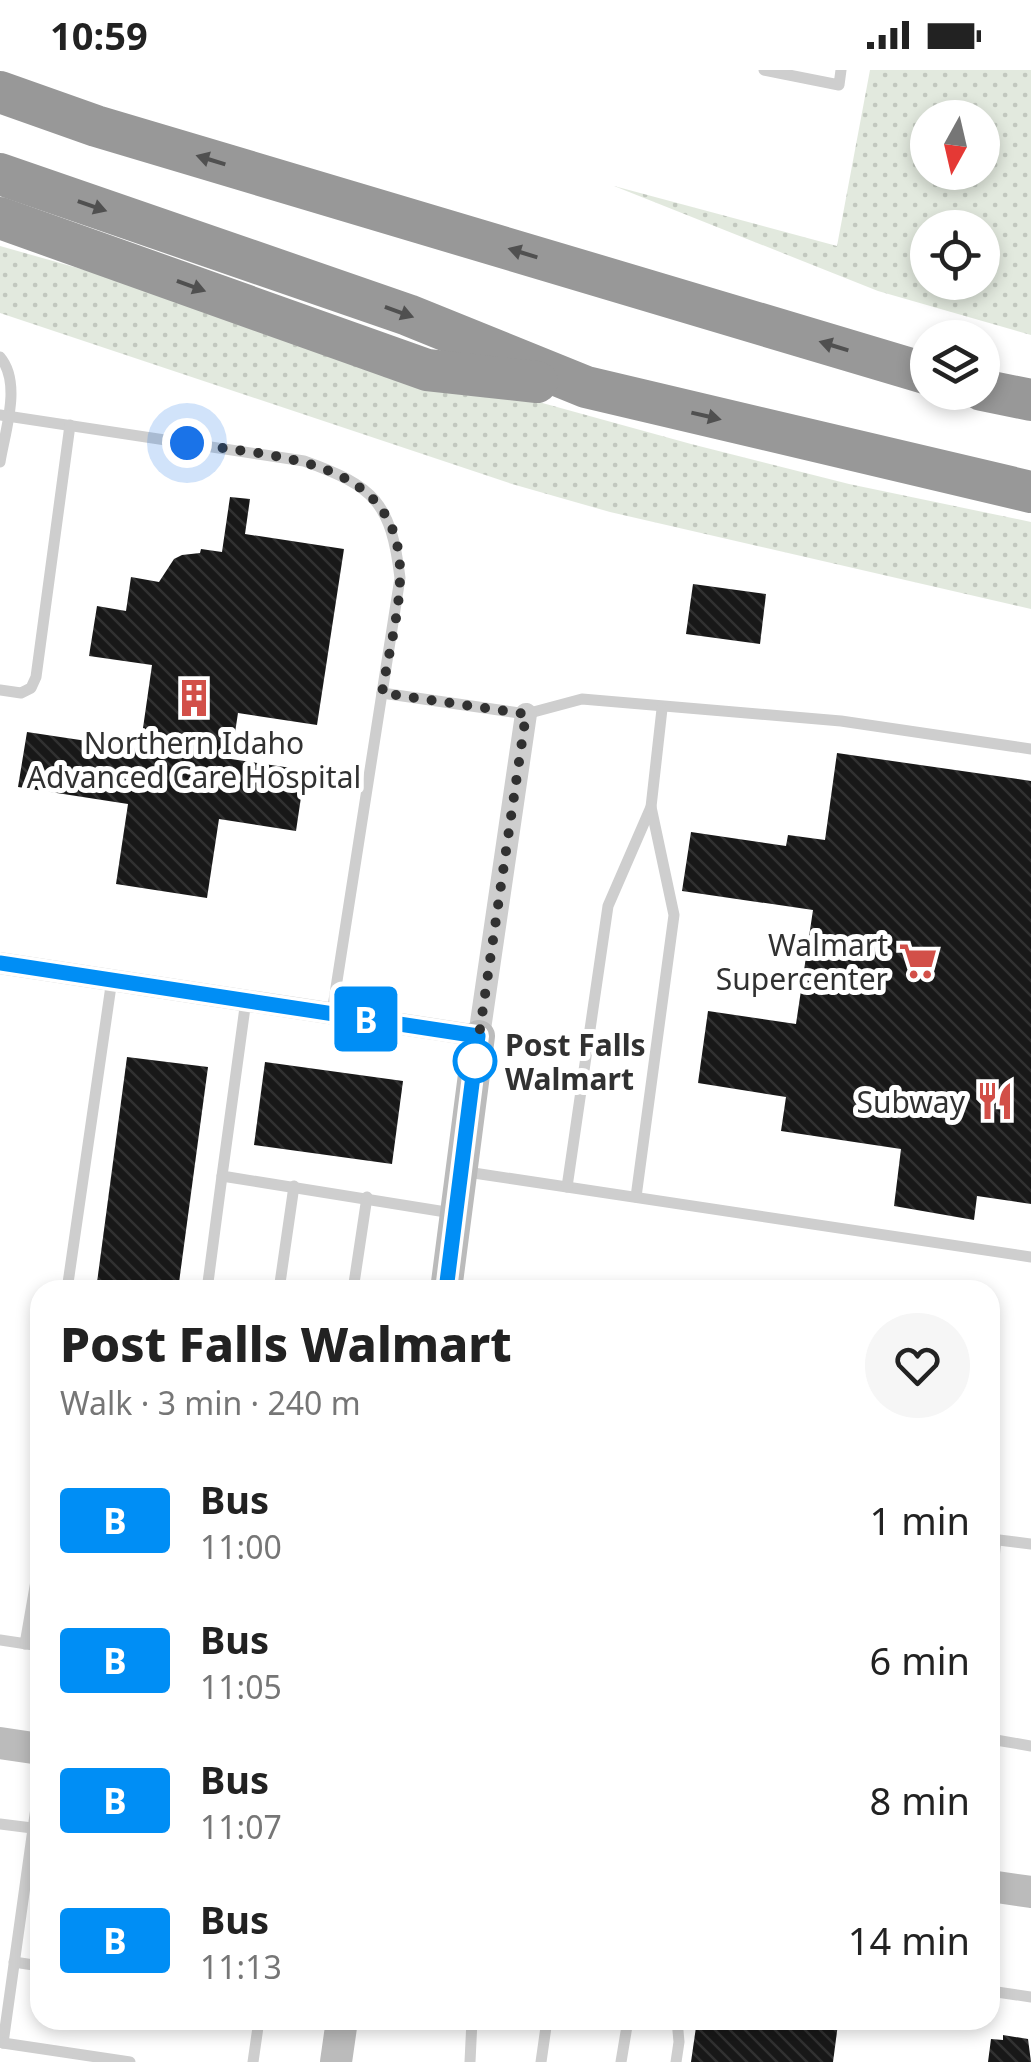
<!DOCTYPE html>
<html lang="en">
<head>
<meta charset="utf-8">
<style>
  :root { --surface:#fff; --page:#f6f6f6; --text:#222; --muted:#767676 }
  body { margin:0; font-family:"Noto Sans",sans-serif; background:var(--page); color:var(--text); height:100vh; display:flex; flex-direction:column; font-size:38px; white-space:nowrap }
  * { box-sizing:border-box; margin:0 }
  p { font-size:32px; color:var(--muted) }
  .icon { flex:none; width:55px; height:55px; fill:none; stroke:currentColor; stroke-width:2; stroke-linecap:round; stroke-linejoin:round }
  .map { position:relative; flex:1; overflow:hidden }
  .sheet { position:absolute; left:30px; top:1210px; width:970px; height:750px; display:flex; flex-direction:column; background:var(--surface); border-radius:30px; box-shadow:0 5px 15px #0003 }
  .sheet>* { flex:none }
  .badge { padding:0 20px; border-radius:8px; font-size:35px; line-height:65px }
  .needle { width:65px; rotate:188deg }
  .tools { position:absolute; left:910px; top:30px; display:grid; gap:20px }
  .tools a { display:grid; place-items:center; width:90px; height:90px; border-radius:50%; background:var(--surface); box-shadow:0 5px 15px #0003; font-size:50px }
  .you { position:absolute; width:50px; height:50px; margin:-25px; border:8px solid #fff; border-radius:50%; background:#1a73e8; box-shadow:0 0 0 15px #1a73e833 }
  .map>.badge { position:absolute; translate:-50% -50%; box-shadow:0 0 0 5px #fff }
  .round { display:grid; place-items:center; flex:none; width:105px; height:105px; border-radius:52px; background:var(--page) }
  .head { display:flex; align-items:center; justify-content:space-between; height:170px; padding:0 30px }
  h1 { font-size:48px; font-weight:800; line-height:75px }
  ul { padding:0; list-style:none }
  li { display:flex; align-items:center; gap:30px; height:140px; padding:0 30px }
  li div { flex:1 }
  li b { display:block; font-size:38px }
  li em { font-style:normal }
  li .badge { min-width:110px; font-weight:700; text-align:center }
  .status { display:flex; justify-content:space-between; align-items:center; height:70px; padding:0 50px; background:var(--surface); direction:ltr }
  .status svg { height:28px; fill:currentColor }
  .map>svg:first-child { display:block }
</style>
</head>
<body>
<div class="status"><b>10:59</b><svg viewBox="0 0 49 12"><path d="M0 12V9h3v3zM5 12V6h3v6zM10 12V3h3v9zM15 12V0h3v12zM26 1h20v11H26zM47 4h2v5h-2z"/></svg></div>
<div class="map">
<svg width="1031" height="1992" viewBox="0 0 1031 1992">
  <defs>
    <pattern id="grass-dots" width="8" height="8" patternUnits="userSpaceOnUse" patternTransform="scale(2.5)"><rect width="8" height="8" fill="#e2e9de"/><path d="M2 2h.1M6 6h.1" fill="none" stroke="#c2c8bf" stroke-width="1.8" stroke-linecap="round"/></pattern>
    <pattern id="building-back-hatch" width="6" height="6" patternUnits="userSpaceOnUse" patternTransform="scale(2.5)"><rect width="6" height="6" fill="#181818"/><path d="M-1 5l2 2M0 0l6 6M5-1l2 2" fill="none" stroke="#313131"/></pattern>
  </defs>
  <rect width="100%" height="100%" fill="#fff"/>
  <g fill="url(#grass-dots)" fill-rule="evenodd">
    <path d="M870,0H1031V265L878,221L614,116L837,176ZM928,48H982V102H928ZM928,158H982V212H928Z"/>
    <polygon points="0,176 173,225 347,279 691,374 849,414 1031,452 1031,539 610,442 512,414 0,243"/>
  </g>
  <g fill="url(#building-back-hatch)">
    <polygon points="230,427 250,429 245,464 344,479 317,655 238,643 231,689 305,700 296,761 219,749 207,828 116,814 128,734 18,717 27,662 140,679 152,595 89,586 97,536 126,541 131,507 159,512 174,489 182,485 200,483 201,479 222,482"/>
    <polygon points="693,514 766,524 760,574 686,564"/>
    <polygon points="837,683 1031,711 1031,1134 977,1126 974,1150 894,1136 901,1079 781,1061 786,1027 698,1013 708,941 796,954 813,840 682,821 691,762 786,776 788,765 825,770"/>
    <polygon points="127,987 208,997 178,1220 96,1220"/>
    <polygon points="265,992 403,1011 392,1094 254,1075"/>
    <polygon points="697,1950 806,1950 838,1954 833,1992 691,1992"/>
    <polygon points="1003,1965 1028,1969 1031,1992 988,1992 991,1969 1003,1970"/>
  </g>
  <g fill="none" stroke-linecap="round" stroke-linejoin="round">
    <g stroke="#cecece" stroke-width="11">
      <polyline points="764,0 839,15 841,0"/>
      <path d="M0,287C22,313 5,361 0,392"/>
      <path d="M0,345L304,391C374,416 391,432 400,508L332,943"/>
      <polyline points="0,620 21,623 31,618 36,607 70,355"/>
      <polyline points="382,623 526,644 582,629 841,651 1031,679"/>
      <polyline points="246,930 222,1106 452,1143"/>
      <polyline points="467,1102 1031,1187"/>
      <polyline points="567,1117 608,836 651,737 662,639"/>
      <polyline points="636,1127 674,845 651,737"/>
      <polyline points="67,1220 112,909"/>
      <polyline points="207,1220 222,1106"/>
      <polyline points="279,1220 294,1116"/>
      <polyline points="353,1220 367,1127"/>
      <polyline points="991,1469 1031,1474"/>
      <polyline points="990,1528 996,1469"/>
      <polyline points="0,1570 40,1576"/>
      <polyline points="25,1574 40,1488"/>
      <polyline points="990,1669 1031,1676"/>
      <polyline points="0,1754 40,1759"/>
      <polyline points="14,1892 40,1896"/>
      <polyline points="990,1921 1031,1927"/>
      <polyline points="0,1972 3,1973 40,1709"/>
      <polyline points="3,1973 130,1992"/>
      <polyline points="253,1992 259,1950"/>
      <polyline points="470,1992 472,1950"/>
      <polyline points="541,1992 547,1950"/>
      <polyline points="621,1992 628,1950"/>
      <polyline points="676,1992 679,1972 677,1950"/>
    </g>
    <polyline stroke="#cecece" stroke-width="22" points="0,893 479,966 526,644"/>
    <g stroke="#bbb" stroke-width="32">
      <polyline points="446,1220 479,966"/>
      <polyline points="0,1673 40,1679"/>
      <polyline points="990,1816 1031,1822"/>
      <polyline points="336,1992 342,1950"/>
    </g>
    <g stroke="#989898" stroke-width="42">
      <polyline points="0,22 96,56 928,304"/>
      <polyline points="0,104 408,245 586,317 1031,422"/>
      <polyline points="0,148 427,300 537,312"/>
      <polyline points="982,320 1031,330"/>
    </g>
  </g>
  <defs><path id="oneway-solid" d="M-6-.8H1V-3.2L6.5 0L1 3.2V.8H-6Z" transform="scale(2.5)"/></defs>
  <g fill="#505050">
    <use href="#oneway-solid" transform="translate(211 90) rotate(-163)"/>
    <use href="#oneway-solid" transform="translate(92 136) rotate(19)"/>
    <use href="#oneway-solid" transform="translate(523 183) rotate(-163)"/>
    <use href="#oneway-solid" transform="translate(191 216) rotate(20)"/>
    <use href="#oneway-solid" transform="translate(399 242) rotate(20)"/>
    <use href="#oneway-solid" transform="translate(834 276) rotate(-163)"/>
    <use href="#oneway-solid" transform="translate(706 346) rotate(13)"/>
  </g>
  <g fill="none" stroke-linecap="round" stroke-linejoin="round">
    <g stroke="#fff" stroke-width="22">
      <polyline id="line" points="0,893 478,966 446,1220"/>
    </g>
    <use href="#line" stroke="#008ef5" stroke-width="15"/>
    <path stroke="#313131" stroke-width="10" stroke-dasharray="0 18" d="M187,373C275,387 404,387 400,509C399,546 388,586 382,623L526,644L474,1000L475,991"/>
  </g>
  <defs>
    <g id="building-bare" transform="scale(3)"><path d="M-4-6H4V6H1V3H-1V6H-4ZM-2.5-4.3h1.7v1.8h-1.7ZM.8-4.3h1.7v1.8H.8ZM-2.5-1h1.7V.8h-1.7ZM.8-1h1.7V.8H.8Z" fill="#d24f48" stroke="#fff" stroke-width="2.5" paint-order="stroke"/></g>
    <g id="supermarket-bare" transform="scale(3)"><path d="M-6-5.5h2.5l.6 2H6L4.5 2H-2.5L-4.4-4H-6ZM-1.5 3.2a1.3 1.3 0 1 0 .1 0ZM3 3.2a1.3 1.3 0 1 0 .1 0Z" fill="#d24f48" stroke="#fff" stroke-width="2.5" paint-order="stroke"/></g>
    <g id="restaurant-bare" transform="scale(3)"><path d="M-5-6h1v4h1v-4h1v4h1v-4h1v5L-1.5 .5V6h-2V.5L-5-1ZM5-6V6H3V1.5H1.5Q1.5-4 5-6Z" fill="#d24f48" stroke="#fff" stroke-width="2.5" paint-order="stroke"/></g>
  </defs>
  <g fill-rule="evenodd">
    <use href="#building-bare" x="194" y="628"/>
    <use href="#supermarket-bare" x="918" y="891"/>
    <use href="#restaurant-bare" x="995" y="1031"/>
  </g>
  <circle fill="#fff" stroke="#008ef5" stroke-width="5" cx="475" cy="991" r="20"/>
  <g text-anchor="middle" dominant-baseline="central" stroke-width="10" stroke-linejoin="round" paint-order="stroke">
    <g font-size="30" fill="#313131" stroke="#fff" text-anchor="end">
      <text x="194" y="672" text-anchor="middle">Northern Idaho<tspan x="194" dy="34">Advanced Care Hospital</tspan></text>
      <text x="888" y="874">Walmart<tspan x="888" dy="34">Supercenter</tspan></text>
      <text x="965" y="1031">Subway</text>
    </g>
    <g font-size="30" font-weight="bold" fill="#313131" stroke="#fff" text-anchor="start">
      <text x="505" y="974">Post Falls<tspan x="505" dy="34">Walmart</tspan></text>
    </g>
  </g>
</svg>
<div class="tools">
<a><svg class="needle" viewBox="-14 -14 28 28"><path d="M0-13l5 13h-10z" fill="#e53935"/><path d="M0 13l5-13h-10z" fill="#767676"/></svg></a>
<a><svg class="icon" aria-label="locate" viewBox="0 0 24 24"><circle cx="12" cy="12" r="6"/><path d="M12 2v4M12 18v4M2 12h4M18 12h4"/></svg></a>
<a><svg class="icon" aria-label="layers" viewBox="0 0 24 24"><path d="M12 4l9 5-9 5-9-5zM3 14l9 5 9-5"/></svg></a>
</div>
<div class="you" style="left:187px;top:373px"></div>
<b class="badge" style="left:366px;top:949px;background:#008ef5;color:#fff">B</b>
<section class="sheet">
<div class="head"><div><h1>Post Falls Walmart</h1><p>Walk · 3 min · 240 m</p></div><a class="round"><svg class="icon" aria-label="heart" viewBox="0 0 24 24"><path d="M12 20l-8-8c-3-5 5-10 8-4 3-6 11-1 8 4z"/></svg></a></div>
<ul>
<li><span class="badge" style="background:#008ef5;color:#fff">B</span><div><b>Bus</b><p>11:00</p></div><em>1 min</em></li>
<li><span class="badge" style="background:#008ef5;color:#fff">B</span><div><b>Bus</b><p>11:05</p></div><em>6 min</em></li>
<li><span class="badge" style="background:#008ef5;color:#fff">B</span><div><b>Bus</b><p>11:07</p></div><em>8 min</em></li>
<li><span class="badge" style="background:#008ef5;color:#fff">B</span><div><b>Bus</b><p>11:13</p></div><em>14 min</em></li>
</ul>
</section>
</div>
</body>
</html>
